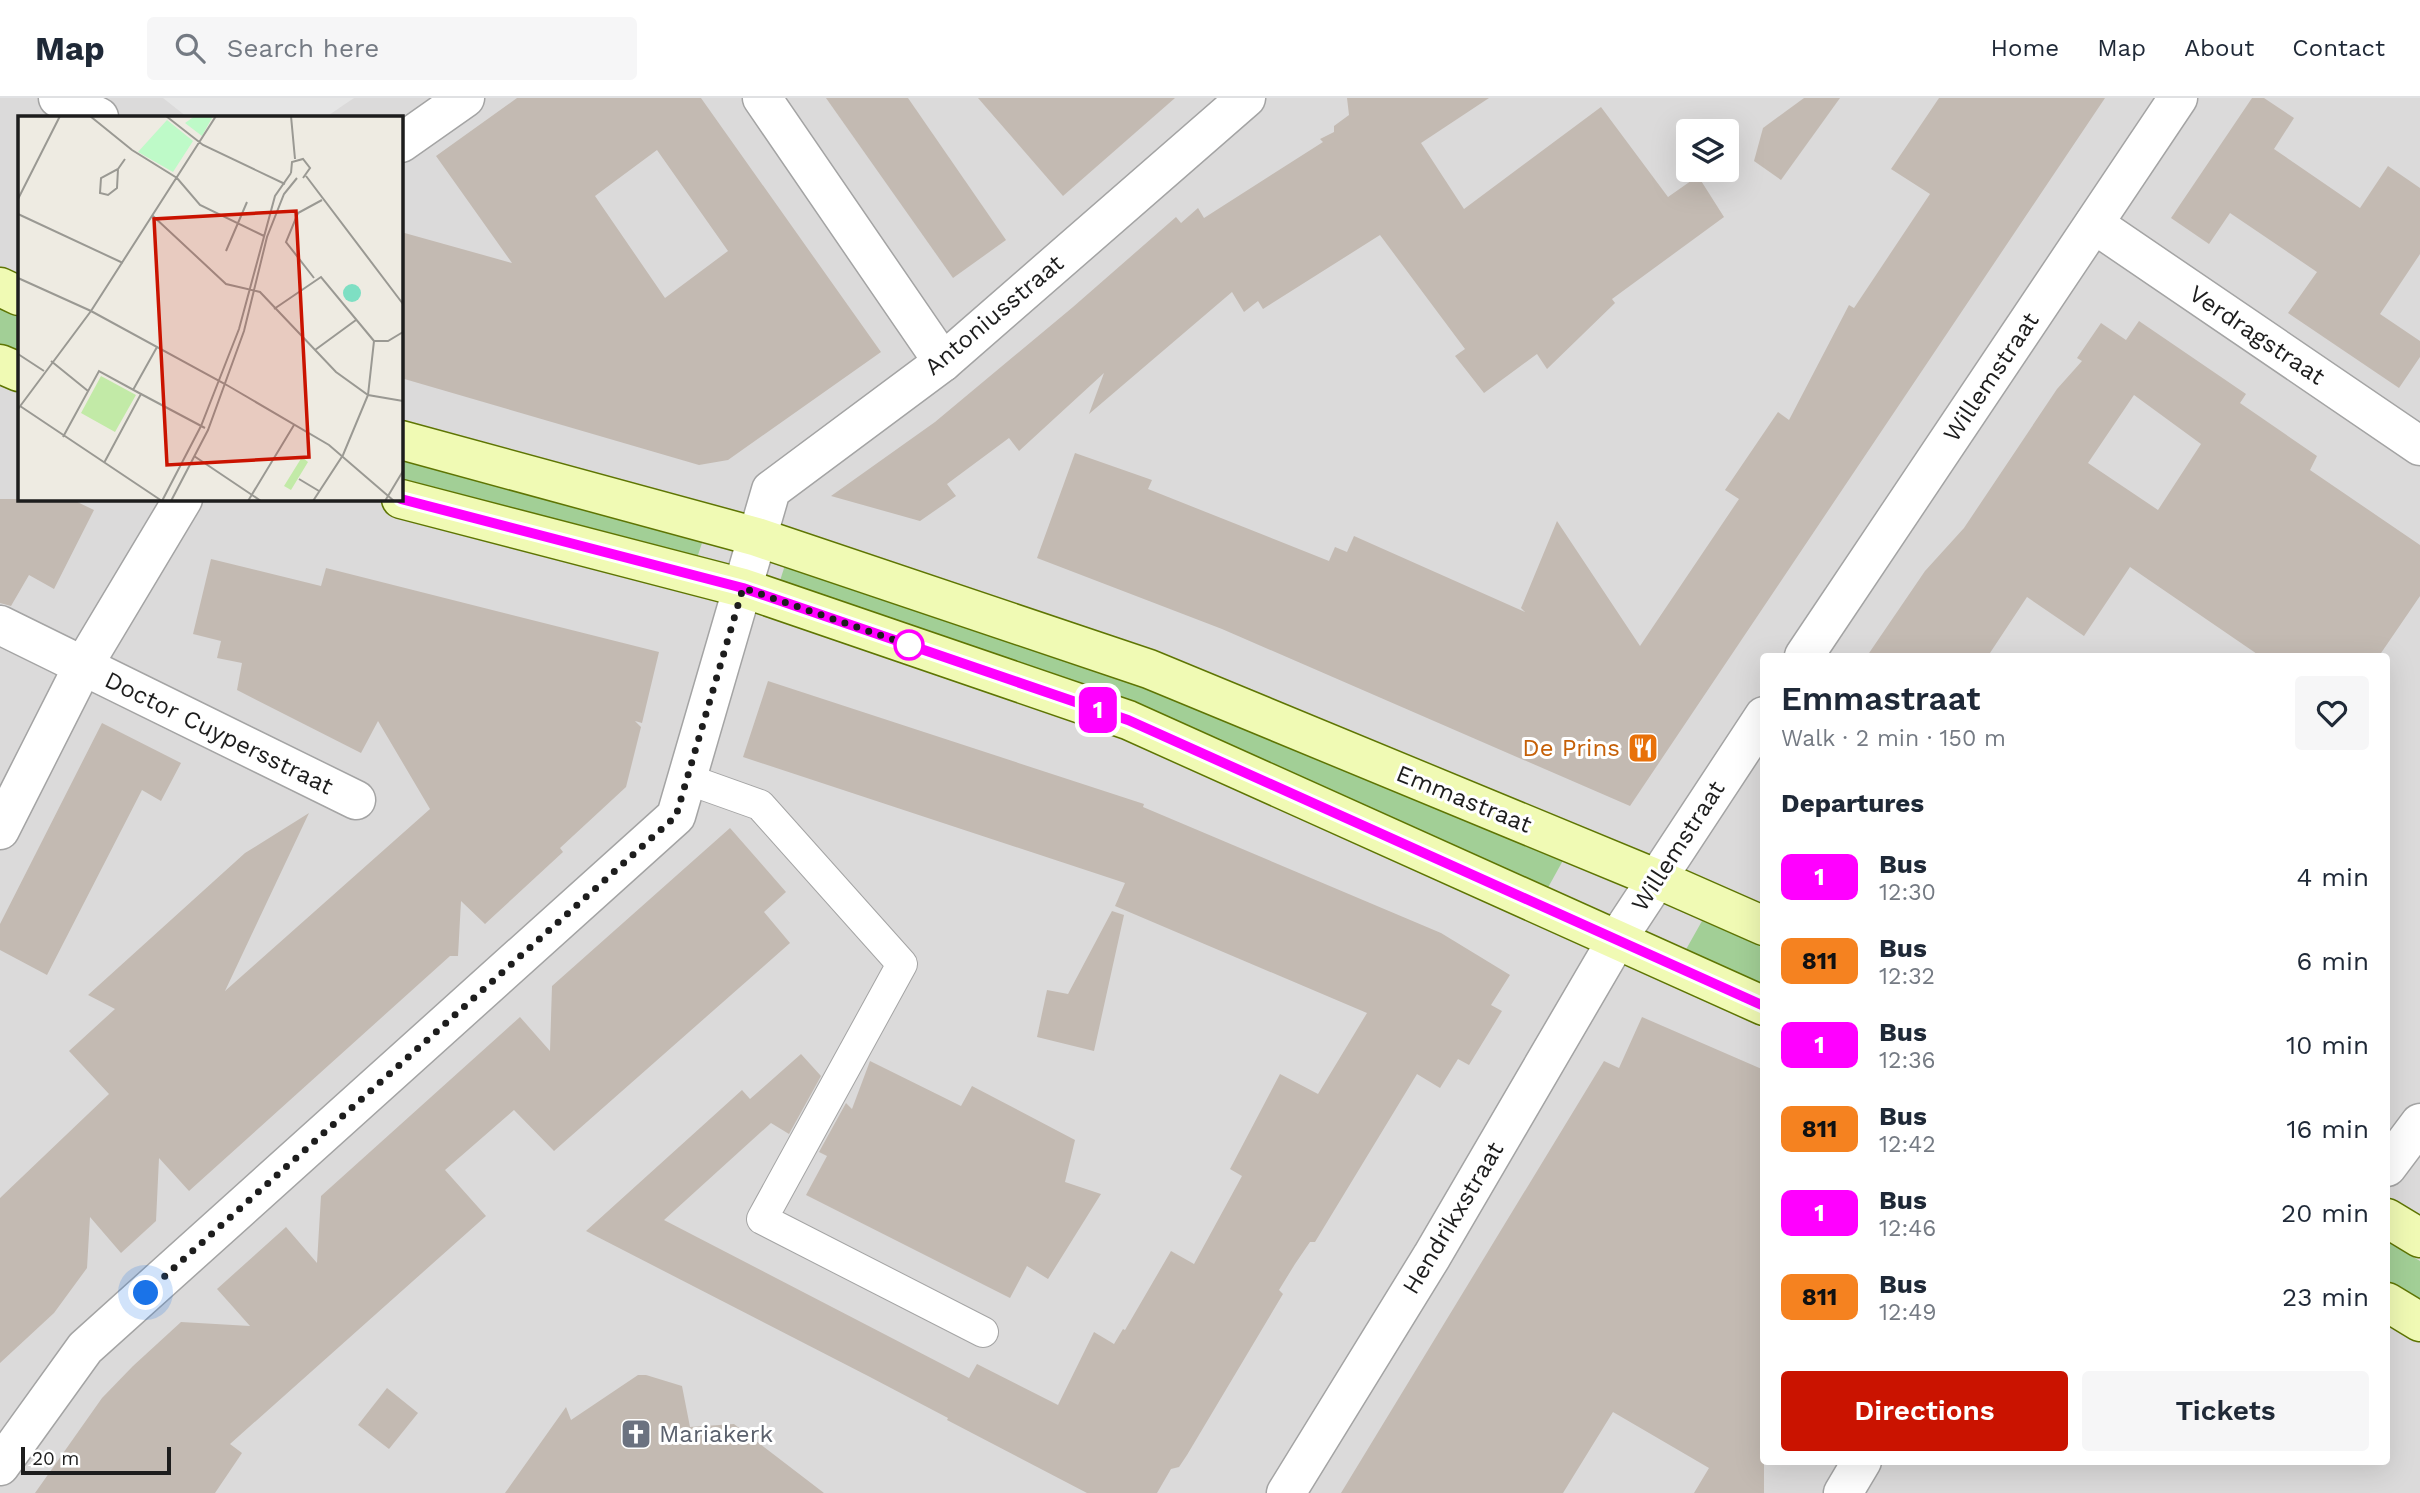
<!DOCTYPE html>
<html lang="en">
<head>
<meta charset="utf-8">
<style>
  :root { --surface:#fff; --page:#f6f6f7; --text:#1f2937; --muted:#747a83; --line:#e0e1e3; --accent:#ca1300 }
  body { margin:0; font-family:"Work Sans",sans-serif; background:var(--page); color:var(--text); height:100vh; display:flex; flex-direction:column; font-size:26px; white-space:nowrap }
  * { box-sizing:border-box; margin:0 }
  p { font-size:23px; color:var(--muted) }
  .icon { flex:none; width:38px; height:38px; fill:none; stroke:currentColor; stroke-width:2; stroke-linecap:round; stroke-linejoin:round }
  .map { position:relative; flex:1; overflow:hidden }
  .side { position:absolute; left:1760px; top:555px; width:630px; height:812px; display:flex; flex-direction:column; background:var(--surface); border-radius:7px; box-shadow:0 7px 28px #0002 }
  .side>* { flex:none }
  .badge { padding:0 14px; border-radius:10px; font-size:24px; line-height:46px }
  .buttons { position:absolute; left:1676px; top:21px; display:grid; gap:14px }
  .buttons a { display:grid; place-items:center; width:63px; height:63px; border-radius:7px; background:var(--surface); box-shadow:0 7px 28px #0002; font-size:35px }
  .scale { position:absolute; left:21px; bottom:18px; width:150px; box-sizing:border-box; padding-left:7px; border:4px solid #1d1d1d; border-top:0; font-size:19px; line-height:24px; white-space:nowrap; color:#1d1d1d; -webkit-text-stroke:5px #fff; paint-order:stroke }
  .you { position:absolute; width:35px; height:35px; margin:-18px; border:5px solid #fff; border-radius:50%; background:#1a73e8; box-shadow:0 0 0 10px #1a73e833 }
  .map>.badge { position:absolute; translate:-50% -50%; box-shadow:0 0 0 4px #fff }
  h2 { padding:0 21px; font-size:26px; line-height:63px }
  .round { display:grid; place-items:center; flex:none; width:74px; height:74px; border-radius:7px; background:var(--page) }
  .headline { display:flex; align-items:center; justify-content:space-between; height:119px; padding:0 21px }
  h1 { font-size:33px; font-weight:600; line-height:52px }
  .action { display:flex; gap:14px; margin-top:auto; padding:14px 21px }
  .action a { flex:1; height:80px; border-radius:7px; background:var(--accent); color:#fff; font-size:28px; font-weight:600; line-height:80px; text-align:center }
  .action a+a { background:var(--page); color:var(--text) }
  ul { padding:0; list-style:none }
  li { display:flex; align-items:center; gap:21px; height:84px; padding:0 21px }
  li div { flex:1 }
  li b { display:block; font-size:26px }
  li em { font-style:normal }
  li .badge { min-width:77px; font-weight:700; text-align:center }
  header { display:flex; align-items:center; gap:42px; box-sizing:border-box; height:98px; padding:0 35px; background:var(--surface); border-bottom:2px solid var(--line) }
  header strong { font-size:33px }
  nav { display:flex; gap:38px; margin-inline-start:auto; font-size:24px }
  .search { width:490px; height:63px; background:var(--page); display:flex; align-items:center; gap:18px; box-sizing:border-box; padding:0 24px; border-radius:7px; color:var(--muted); font-size:26px }
  .map>svg:first-child { display:block }
</style>
</head>
<body>
<header>
<strong>Map</strong>
<div class="search"><svg class="icon" aria-label="search" viewBox="0 0 24 24"><circle cx="10" cy="10" r="6"/><path d="M15 15l6 6"/></svg>Search here</div>
<nav><a>Home</a><a>Map</a><a>About</a><a>Contact</a></nav>
</header>
<div class="map">
<svg width="2420" height="1395" viewBox="0 0 2420 1395">
  <rect width="100%" height="100%" fill="#eeebe2"/>
  <path fill="#dbdada" fill-rule="evenodd" d="M0,0H2420V1395H0ZM19,19H401V401H19ZM1689,33H1727V72H1689ZM1764,558H2387V1363H1764Z"/>
  <g fill="#a2cf96">
    <polygon points="0,211 19,219 19,257 0,249"/>
    <polygon points="401,358 703,442 695,466 401,390"/>
    <polygon points="786,464 1145,582 1566,757 1545,795 777,492"/>
    <polygon points="1702,823 1764,849 1764,890 1684,855"/>
    <polygon points="2387,1143 2420,1163 2420,1203 2387,1182"/>
  </g>
  <polygon fill="#e5e5e5" points="163,0 354,0 326,19 187,19"/>
  <g fill="#c3bab2" fill-rule="evenodd">
    <path d="M517,0H701L881,254L728,362L699,367L401,280V134L512,165L436,58ZM657,52L728,153L665,200L595,98Z"/>
    <polygon points="826,0 908,0 1006,142 953,180"/>
    <polygon points="978,0 1175,0 1063,98"/>
    <polygon points="1347,0 1489,0 1421,45 1464,111 1601,9 1668,99 1698,78 1724,119 1612,201 1615,205 1547,271 1537,256 1484,295 1455,258 1465,251 1380,137 1263,211 1258,203 1244,214 1232,194 1089,316 1104,275 1019,353 1009,340 947,386 956,398 920,423 831,398 935,324 1073,209 1176,119 1181,125 1198,110 1204,120 1323,44 1320,41 1334,34 1334,28 1349,17"/>
    <polygon points="1804,0 1840,0 1781,82 1754,63 1763,30"/>
    <polygon points="1939,0 2105,0 1630,708 1222,531 1037,460 1075,355 1152,382 1148,391 1329,463 1335,449 1347,454 1354,438 1525,514 1521,510 1557,423 1640,548 1739,401 1725,392 1778,314 1789,322 1849,207 1854,210 1930,96 1891,71"/>
    <polygon points="2252,0 2264,0 2294,20 2274,51 2360,110 2388,68 2420,90 2420,156 2380,216 2420,243 2420,259 2399,290 2288,215 2317,174 2230,115 2209,146 2171,120"/>
    <path d="M2139,223L2246,296L2240,305L2317,358L2310,372L2420,447V498L2379,558H2260L2130,469L2084,538L2027,499L1988,558H1867L1925,473L1964,430L2057,291L2082,263L2077,260L2101,225L2126,242ZM2134,297L2201,346L2158,412L2088,365Z"/>
    <polygon points="0,401 71,401 94,412 54,491 29,477 11,508 0,505"/>
    <polygon points="211,461 321,488 326,470 659,554 642,625 635,623 641,629 626,689 560,750 563,754 485,826 461,803 458,858 450,858 189,1093 159,1060 156,1123 121,1155 90,1119 87,1170 54,1215 0,1265 0,1100 109,996 69,953 115,911 88,897 245,755 309,715 225,893 430,711 378,623 361,655 237,592 242,565 217,560 221,543 193,536"/>
    <polygon points="768,583 1144,706 1143,709 1441,835 1510,877 1491,907 1502,913 1469,967 1458,961 1440,990 1417,976 1315,1144 1310,1144 1295,1166 1279,1192 1283,1196 1187,1357 1179,1369 1171,1371 1157,1395 1087,1395 947,1322 948,1320 870,1279 586,1133 742,992 750,1001 801,956 821,978 789,1036 771,1025 664,1122 969,1280 977,1266 1058,1307 1094,1234 1114,1246 1123,1231 1125,1232 1171,1153 1194,1166 1242,1078 1230,1071 1280,976 1318,996 1367,915 1115,808 1125,785 743,659"/>
    <polygon points="102,625 181,665 161,703 142,692 47,877 0,852 0,826"/>
    <polygon points="730,730 786,794 764,814 790,845 554,1053 514,1012 445,1072 486,1118 230,1346 242,1355 215,1395 35,1395 102,1300 133,1268 181,1224 250,1228 217,1191 286,1129 317,1165 321,1098 520,919 550,953 552,888"/>
    <polygon points="1112,813 1124,817 1094,953 1037,939 1047,892 1068,896"/>
    <polygon points="1642,919 1764,972 1764,1395 1694,1395 1709,1370 1613,1314 1563,1395 1341,1395 1604,963 1619,970"/>
    <polygon points="870,963 961,1008 972,988 1075,1042 1065,1084 1101,1096 1048,1181 1027,1168 1010,1200 806,1097 827,1058 819,1054 846,1005 852,1011"/>
    <polygon points="638,1277 646,1277 682,1288 690,1329 734,1326 824,1395 505,1395 566,1309 571,1322"/>
    <polygon points="387,1290 418,1315 389,1351 358,1327"/>
  </g>
  <g fill="none" stroke-linecap="round" stroke-linejoin="round">
    <g stroke="#a4a4a4" stroke-width="32">
      <polyline id="lane" points="687,681 760,707 902,866 762,1121 983,1234"/>
    </g>
    <g stroke="#a4a4a4" stroke-width="41">
      <g id="street">
        <polyline points="58,0 99,19"/>
        <polyline points="762,0 943,264"/>
        <polyline points="401,45 465,0"/>
        <polyline points="2094,126 2420,348"/>
        <polyline points="0,527 356,702"/>
        <polyline points="1804,558 2178,0"/>
        <polyline points="0,732 83,568 183,401"/>
        <polyline points="2387,1069 2420,1025"/>
        <polyline points="0,1368 85,1250 676,718 771,392 943,264 1246,0"/>
        <polyline points="1286,1395 1432,1158 1616,843 1764,618"/>
        <polyline points="1843,1395 1862,1363"/>
      </g>
    </g>
    <g stroke="#5e7503" stroke-width="41">
      <g id="secondary">
        <polyline points="0,189 19,198"/>
        <polyline points="0,266 19,274"/>
        <polyline points="401,342 757,439 1149,571 1655,780 1764,828"/>
        <polyline points="401,401 743,490 1128,622 1764,908"/>
        <polyline points="2387,1120 2420,1140"/>
        <polyline points="2387,1204 2420,1224"/>
      </g>
    </g>
    <use href="#lane" stroke="#fff" stroke-width="30"/>
    <use href="#street" stroke="#fff" stroke-width="38"/>
    <use href="#secondary" stroke="#f0fab4" stroke-width="38"/>
  </g>
  <g fill="none" stroke-linecap="round" stroke-linejoin="round">
    <g stroke="#fff" stroke-width="16">
      <polyline id="line" points="401,401 743,490 1128,622 1764,908"/>
    </g>
    <use href="#line" stroke="#f0f" stroke-width="10"/>
    <polyline stroke="#1d1d1d" stroke-width="7" stroke-dasharray="0 12.6" points="146,1195 676,718 743,490 909,547"/>
  </g>
  <defs>
    <g id="restaurant-square" transform="scale(1.575)"><rect x="-9" y="-9" width="18" height="18" rx="4" fill="#e8710a" stroke="#fff"/><path d="M-5-6h1v4h1v-4h1v4h1v-4h1v5L-1.5 .5V6h-2V.5L-5-1ZM5-6V6H3V1.5H1.5Q1.5-4 5-6Z" fill="#fff"/></g>
    <g id="church-square" transform="scale(1.575)"><rect x="-9" y="-9" width="18" height="18" rx="4" fill="#6b7280" stroke="#fff"/><path d="M-1.2-6h2.4v3.5h3.3v2.4h-3.3V6h-2.4V-.1h-3.3v-2.4h3.3Z" fill="#fff"/></g>
  </defs>
  <g fill-rule="evenodd">
    <use href="#restaurant-square" x="1643" y="650"/>
    <use href="#church-square" x="636" y="1336"/>
  </g>
  <circle fill="#fff" stroke="#f0f" stroke-width="3.5" cx="909" cy="547" r="14"/>
  <g text-anchor="middle" dominant-baseline="central" stroke-width="6" stroke-linejoin="round" paint-order="stroke">
    <g font-size="24" fill="#1d1d1d" stroke="#fff">
      <text transform="translate(994 217) rotate(-40)">Antoniusstraat</text>
      <text transform="translate(2257 237) rotate(34)">Verdragstraat</text>
      <text transform="translate(1991 279) rotate(-56)">Willemstraat</text>
      <text transform="translate(219 635) rotate(26)">Doctor Cuypersstraat</text>
      <text transform="translate(1464 701) rotate(22)">Emmastraat</text>
      <text transform="translate(1678 748) rotate(-57)">Willemstraat</text>
      <text transform="translate(1453 1120) rotate(-59)">Hendrikxstraat</text>
    </g>
    <g font-size="24" fill="#c56008" stroke="#fff" text-anchor="end">
      <text x="1620" y="650">De Prins</text>
    </g>
    <g font-size="24" fill="#5b616d" stroke="#fff" text-anchor="start">
      <text x="659" y="1336">Mariakerk</text>
    </g>
  </g>
  <g transform="translate(18 18)">
    <rect width="385" height="385" fill="#eeebe2"/>
    <path d="M83,260L118,279L97,316L63,297ZM284,341L290,346L273,374L266,370Z" fill="#c2eaa7"/>
    <path d="M177,0H195L184,20L167,7ZM149,4L175,25L155,56L120,36Z" fill="#befac8"/>
    <path d="M325 177a9 9 0 1 1 18 0a9 9 0 1 1-18 0Z" fill="#7edfc3"/>
    <path fill="none" stroke="#9a9993" stroke-width="2" d="M72,0L114,34L159,62L182,89L246,120M148,0L185,29L267,68M273,0L277,43M100,53L99,72L90,79L82,77L83,62L100,53L107,43M273,57L274,46L285,43L292,52L285,62M288,60L385,188M0,83L42,0M0,98L105,147M135,100L208,168L242,176L318,256L350,279L385,285M208,135L229,86M0,162L73,195L207,268L311,329L376,385M296,162L268,126L280,97L304,84M256,193L303,161L356,225M297,234L338,204M0,238L26,255M33,245L70,275M115,274L139,231M123,278L187,312M2,290L144,385M0,293L73,195L198,0M45,321L81,255L123,278L86,347M176,340L243,385M281,363L301,375M144,385L183,310L221,213L257,80L273,57M153,385L190,314L226,215L249,121L266,78L279,62M230,385L276,309M295,385L325,339L350,279L356,225H370L385,216M367,385L385,355"/>
    <path fill="#ca1300" fill-opacity="0.15" stroke="#ca1300" stroke-width="3.5" d="M278,95L291,341L149,349L136,103Z"/>
    <rect width="385" height="385" fill="none" stroke="#1d1d1d" stroke-width="3.5"/>
  </g>
</svg>
<div class="buttons">
<a><svg class="icon" aria-label="layers" viewBox="0 0 24 24"><path d="M12 4l9 5-9 5-9-5zM3 14l9 5 9-5"/></svg></a>
</div>
<div class="scale">20 m</div>
<div class="you" style="left:146px;top:1195px"></div>
<b class="badge" style="left:1098px;top:612px;background:#f0f;color:#fff">1</b>
<section class="side">
<div class="headline"><div><h1>Emmastraat</h1><p>Walk · 2 min · 150 m</p></div><a class="round"><svg class="icon" aria-label="heart" viewBox="0 0 24 24"><path d="M12 20l-8-8c-3-5 5-10 8-4 3-6 11-1 8 4z"/></svg></a></div>
<h2>Departures</h2>
<ul>
<li><span class="badge" style="background:#f0f;color:#fff">1</span><div><b>Bus</b><p>12:30</p></div><em>4 min</em></li>
<li><span class="badge" style="background:#f58220;color:#111">811</span><div><b>Bus</b><p>12:32</p></div><em>6 min</em></li>
<li><span class="badge" style="background:#f0f;color:#fff">1</span><div><b>Bus</b><p>12:36</p></div><em>10 min</em></li>
<li><span class="badge" style="background:#f58220;color:#111">811</span><div><b>Bus</b><p>12:42</p></div><em>16 min</em></li>
<li><span class="badge" style="background:#f0f;color:#fff">1</span><div><b>Bus</b><p>12:46</p></div><em>20 min</em></li>
<li><span class="badge" style="background:#f58220;color:#111">811</span><div><b>Bus</b><p>12:49</p></div><em>23 min</em></li>
</ul>
<div class="action"><a>Directions</a><a>Tickets</a></div>
</section>
</div>
</body>
</html>
